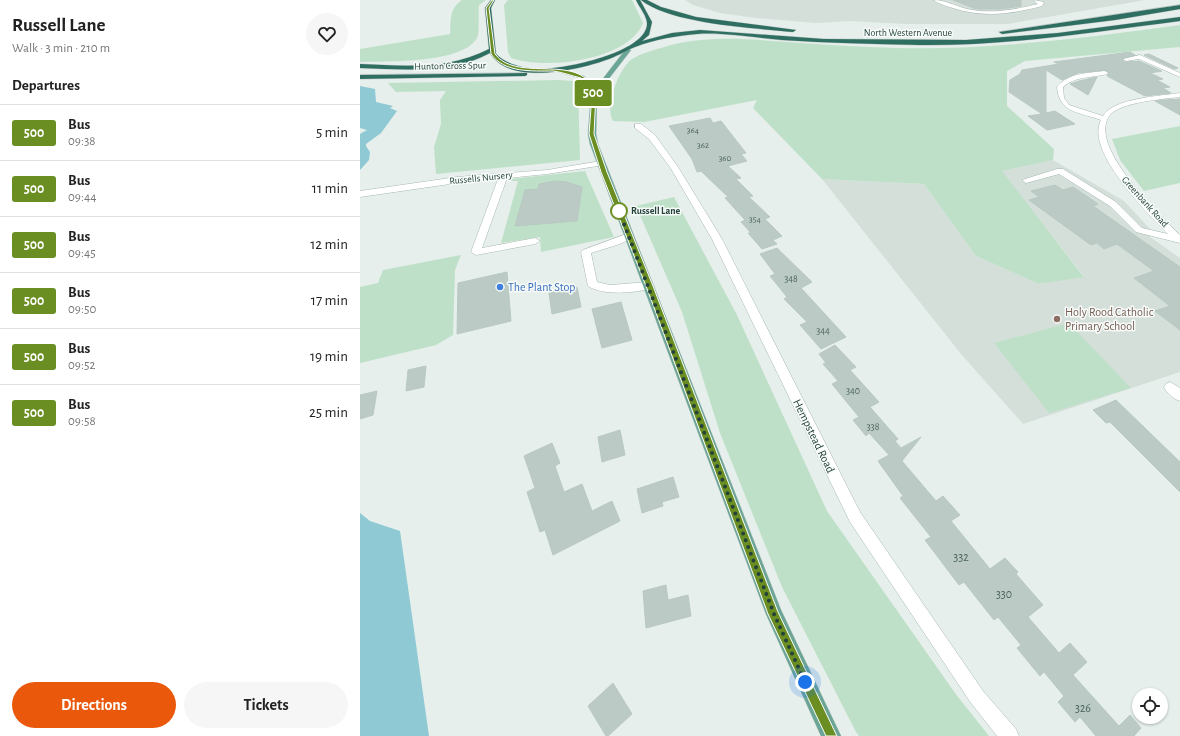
<!DOCTYPE html>
<html lang="en">
<head>
<meta charset="utf-8">
<style>
  :root { --surface:#fff; --page:#f6f6f6; --text:#222; --muted:#767676; --line:#e0e0e0; --accent:#ea580c }
  body { margin:0; font-family:"Alegreya Sans",sans-serif; background:var(--page); color:var(--text); height:100vh; display:flex; flex-direction:column; font-size:15px; white-space:nowrap }
  * { box-sizing:border-box; margin:0 }
  p { font-size:13px; color:var(--muted) }
  .icon { flex:none; width:22px; height:22px; fill:none; stroke:currentColor; stroke-width:2; stroke-linecap:round; stroke-linejoin:round }
  .map { position:relative; flex:1; overflow:hidden }
  .details { display:flex; flex-direction:column; background:var(--surface); width:360px }
  .details>* { flex:none }
  .badge { padding:0 8px; border-radius:3px; font-size:14px; line-height:26px }
  .controls { position:absolute; left:772px; top:688px; display:grid; gap:8px }
  .controls a { display:grid; place-items:center; width:36px; height:36px; border-radius:50%; background:var(--surface); box-shadow:0 1px 3px #0004; font-size:20px }
  .you { position:absolute; width:20px; height:20px; margin:-10px; border:3px solid #fff; border-radius:50%; background:#1a73e8; box-shadow:0 0 0 6px #1a73e833 }
  .map>.badge { position:absolute; translate:-50% -50%; box-shadow:0 0 0 2px #fff }
  h2 { padding:0 12px; font-size:15px; line-height:36px }
  .round { display:grid; place-items:center; flex:none; width:42px; height:42px; border-radius:21px; background:var(--page) }
  .summary { display:flex; align-items:center; justify-content:space-between; height:68px; padding:0 12px }
  h1 { font-size:19px; font-weight:700; line-height:30px }
  .button { display:flex; gap:8px; margin-top:auto; padding:8px 12px }
  .button a { flex:1; height:46px; border-radius:24px; background:var(--accent); color:#fff; font-size:16px; font-weight:700; line-height:46px; text-align:center }
  .button a+a { background:var(--page); color:var(--text) }
  ul { padding:0; list-style:none }
  li { display:flex; align-items:center; gap:12px; height:56px; padding:0 12px; border-top:1px solid var(--line) }
  li div { flex:1 }
  li b { display:block; font-size:15px }
  li em { font-style:normal }
  li .badge { min-width:44px; font-weight:700; text-align:center }
  main { display:flex; flex:1; min-height:0 }
  .map>svg:first-child { display:block }
</style>
</head>
<body>
<main>
<section class="details">
<div class="summary"><div><h1>Russell Lane</h1><p>Walk · 3 min · 210 m</p></div><a class="round"><svg class="icon" aria-label="heart" viewBox="0 0 24 24"><path d="M12 20l-8-8c-3-5 5-10 8-4 3-6 11-1 8 4z"/></svg></a></div>
<h2>Departures</h2>
<ul>
<li><span class="badge" style="background:#6b8e23;color:#fff">500</span><div><b>Bus</b><p>09:38</p></div><em>5 min</em></li>
<li><span class="badge" style="background:#6b8e23;color:#fff">500</span><div><b>Bus</b><p>09:44</p></div><em>11 min</em></li>
<li><span class="badge" style="background:#6b8e23;color:#fff">500</span><div><b>Bus</b><p>09:45</p></div><em>12 min</em></li>
<li><span class="badge" style="background:#6b8e23;color:#fff">500</span><div><b>Bus</b><p>09:50</p></div><em>17 min</em></li>
<li><span class="badge" style="background:#6b8e23;color:#fff">500</span><div><b>Bus</b><p>09:52</p></div><em>19 min</em></li>
<li><span class="badge" style="background:#6b8e23;color:#fff">500</span><div><b>Bus</b><p>09:58</p></div><em>25 min</em></li>
</ul>
<div class="button"><a>Directions</a><a>Tickets</a></div>
</section>
<div class="map">
<svg width="820" height="736" viewBox="0 0 820 736">
  <rect width="100%" height="100%" fill="#e6efeb"/>
  <g fill="#d4dfda">
    <polygon points="325,0 785,0 648,24 545,24 491,21 456,23 396,18 360,13 333,5"/>
    <polygon points="693,160 764,201 792,231 790,237 820,258 820,372 663,424 601,354 462,179 564,184 616,256 679,284 724,276 641,171"/>
  </g>
  <g fill="#bfe0c8">
    <path d="M102,0H126L119,5C118,13 120,33 117,38C102,64 27,61 0,62V49L90,34C91,20 89,9 102,0Z"/>
    <path d="M148,0H272L283,23C268,61 185,70 151,58L148,52L144,5Z"/>
    <path d="M820,25V47L665,61L647,71V106L694,149L693,160L642,171L724,277L679,284L616,256L564,184L462,179L393,108L397,100L284,122L253,121C244,107 259,68 272,59C282,53 294,50 304,47C345,35 387,39 428,42C465,45 501,47 537,48C632,50 726,38 820,25Z"/>
    <polygon points="198,80 213,81 218,84 220,160 76,174 74,147 81,124 80,100 86,91 36,92 28,83"/>
    <polygon points="820,126 820,183 784,191 760,160 752,139"/>
    <polygon points="225,171 254,237 181,252 180,237 141,243 158,181 149,181 150,179"/>
    <polygon points="314,197 377,315 467,511 595,693 629,736 499,736 496,732 422,587 360,433 322,312 276,206"/>
    <polygon points="101,255 95,270 93,335 76,345 0,363 0,287 18,283 23,270"/>
    <polygon points="709,323 771,388 689,413 634,343"/>
  </g>
  <g fill="#8ec9d4">
    <polygon points="0,86 15,89 16,102 33,106 30,108 37,111 21,133 6,144 6,146 10,152 9,160 0,170 0,134 7,130 0,128"/>
    <polygon points="0,513 10,521 40,531 69,736 0,736"/>
  </g>
  <g fill="#bbcac4" stroke="#b8c9c2">
    <polygon points="593,0 661,0 661,6 642,9 616,9"/>
    <polygon points="770,52 775,55 763,58 762,60 766,62 779,61 802,71 790,73 803,79 797,80 810,87 803,88 811,93 785,96 747,76 749,73 745,70 718,73 702,80 686,70 686,113 695,111 715,124 687,130 668,116 682,114 649,92 650,80 660,74 662,70 699,64 694,62"/>
    <polygon points="789,54 818,68 814,69 784,55"/>
    <polygon points="737,77 728,95 710,84 719,81"/>
    <polygon points="820,99 820,115 795,101 804,100"/>
    <polygon points="350,118 353,123 361,121 386,153 381,154 387,161 368,166 381,178 376,179 393,196 389,197 410,217 405,219 422,236 413,240 417,244 402,249 388,233 391,233 381,222 385,220 365,198 368,197 341,171 337,172 332,159 309,126"/>
    <polygon points="195,181 207,182 222,187 217,221 155,226 165,190 178,189 179,184"/>
    <polygon points="695,185 703,190 713,187 738,204 733,206 820,267 820,330 795,311 810,306 774,278 794,271 757,244 744,249 737,243 731,245 669,200 679,197 671,191"/>
    <polygon points="417,248 452,282 441,288 486,337 461,349 440,325 447,322 424,299 427,297 410,276 415,274 400,254"/>
    <polygon points="147,272 151,321 97,334 98,283"/>
    <polygon points="217,287 221,307 192,314 189,293"/>
    <polygon points="261,302 272,340 242,348 232,309"/>
    <polygon points="475,345 496,367 490,370 519,402 510,407 538,439 535,441 541,448 561,437 542,461 576,501 583,496 600,515 591,521 630,569 645,558 658,572 656,574 683,605 668,617 699,653 710,643 727,662 713,675 759,726 770,715 781,728 774,736 736,736 720,717 715,722 698,702 704,696 684,672 680,676 657,648 661,645 638,617 634,620 604,582 599,585 565,540 571,537 540,498 543,496 518,461 529,455 509,433 506,436 493,420 499,417 472,384 478,381 463,364 466,363 459,354"/>
    <polygon points="66,366 64,387 46,391 48,370"/>
    <polygon points="17,391 13,415 0,419 0,395"/>
    <polygon points="756,400 820,462 820,492 750,422 746,423 733,410"/>
    <polygon points="260,430 265,455 242,462 238,437"/>
    <polygon points="192,443 200,463 195,466 204,492 222,484 232,511 252,501 260,521 193,555 185,530 180,532 167,492 175,488 164,456"/>
    <polygon points="313,477 319,497 302,502 303,506 282,513 277,489"/>
    <polygon points="306,585 308,600 328,595 331,616 286,628 283,591"/>
    <polygon points="253,683 272,714 248,736 246,736 228,706"/>
  </g>
  <g fill="none" stroke-linecap="round" stroke-linejoin="round">
    <g stroke="#a8b8b2" stroke-width="1">
      <g id="minor">
        <path d="M574,0C585,0 595,6 607,9C631,14 654,10 678,4L673,0L684,2L682,6C651,14 624,18 593,8C587,6 579,4 574,0Z"/>
        <polygon points="780,55 820,73 820,77 779,59 766,61 763,59"/>
        <path d="M745,71L748,73L747,74C732,78 715,76 703,87L704,98L709,105L743,116C753,98 802,96 820,93V97C803,99 761,102 750,115C726,145 800,215 820,235V243L776,232L750,206L699,174L666,183L662,180L697,169H703L756,202L782,228L808,234C787,213 725,151 741,120C719,112 699,113 697,87C708,73 728,73 745,71Z"/>
        <polygon points="275,124 281,124 295,135 318,167 362,239 500,512 623,691 656,729 659,736 637,736 611,703 490,522 352,239 310,167 289,139 275,128"/>
        <polygon points="241,161 244,161 244,165 187,174 147,178 122,248 175,238 180,241 175,244 116,255 111,252 138,179 97,183 0,197 0,191 97,177 187,170"/>
        <path d="M269,233L272,234V238L260,244L231,253L237,282L250,285L289,282L293,284L294,286L293,288C276,293 243,296 228,286L221,252L223,250Z"/>
        <path d="M810,382L820,388V401C813,399 807,393 804,387L806,384Z"/>
      </g>
    </g>
    <g stroke="#c2cac8" stroke-width="1">
      <polygon id="major" points="266,49 271,50 237,94 236,134 238,144 421,610 481,736 461,736 406,614 230,144 228,134 231,95 223,87 220,78 191,70 194,68 224,76 229,83 229,86 234,90"/>
    </g>
    <g stroke="#c2cac8" stroke-width="1">
      <g id="highway">
        <path d="M131,0H135L131,8L136,54C147,65 165,69 181,69C205,69 284,53 287,25C288,17 279,7 276,0H280L292,22L289,35L282,41L312,33L340,30L464,39L606,40L698,33L820,17V21C734,32 647,46 560,45C514,44 468,43 422,40C397,38 361,32 337,34C316,36 295,39 275,47C265,51 256,57 246,60C218,70 149,86 130,53C90,75 43,69 0,68V64C44,66 89,70 129,49L125,8Z"/>
        <path d="M281,0H287L301,7L336,17L436,30L433,32C394,28 311,24 281,0Z"/>
        <polygon points="820,5 820,9 755,20 642,34 639,32"/>
        <polygon points="167,73 167,75 165,76 0,79 0,75"/>
      </g>
    </g>
    <use href="#minor" fill="#fff" fill-rule="evenodd"/>
    <use href="#major" fill="#6aa596" fill-rule="evenodd"/>
    <use href="#highway" fill="#2f6f62" fill-rule="evenodd"/>
  </g>
  <path fill="#6b8e23" stroke="#fff" d="M132,0H134L129,8L135,54C155,81 210,57 229,82L228,87L236,94L234,134L247,172L293,286L418,612L475,732L477,736H466L408,614L286,286L241,172L229,134L232,95L224,87V83L221,78C212,76 202,72 193,71C173,71 144,73 131,54L126,8Z"/>
  <g fill="none" stroke-linecap="round" stroke-linejoin="round">
    <polyline stroke="#24423a" stroke-width="4" stroke-dasharray="0 7.2" points="259,211 414,614 445,682"/>
  </g>
  <circle fill="#fff" stroke="#6b8e23" stroke-width="2" cx="259" cy="211" r="8"/>
  <circle fill="#3f7fe0" stroke="#f7fbf9" stroke-width="1.5" cx="140" cy="287" r="4"/>
  <circle fill="#8d6e63" stroke="#f7fbf9" stroke-width="1.5" cx="697" cy="319" r="4"/>
  <g text-anchor="middle" dominant-baseline="central" stroke-width="3" stroke-linejoin="round" paint-order="stroke">
    <g font-size="9" fill="#4a645c">
      <text x="333" y="130">364</text>
      <text x="343" y="145">362</text>
      <text x="365" y="158">360</text>
      <text x="395" y="219">354</text>
    </g>
    <g font-size="10" fill="#24423a" stroke="#f7fbf9">
      <text x="548" y="33">North Western Avenue</text>
      <text transform="translate(90 66) rotate(-1)">Hunton Cross Spur</text>
      <text transform="translate(121 178) rotate(-6)">Russells Nursery</text>
      <text transform="translate(785 202) rotate(48)">Greenbank Road</text>
    </g>
    <g font-size="10" font-weight="bold" fill="#24423a" stroke="#f7fbf9" text-anchor="start">
      <text x="271" y="211">Russell Lane</text>
    </g>
    <g font-size="10" fill="#4a645c">
      <text x="431" y="279">348</text>
      <text x="463" y="331">344</text>
      <text x="493" y="391">340</text>
      <text x="513" y="427">338</text>
    </g>
    <g font-size="12" fill="#366cbe" stroke="#f7fbf9" text-anchor="start">
      <text x="148" y="287">The Plant Stop</text>
    </g>
    <g font-size="12" fill="#785e54" stroke="#f7fbf9" text-anchor="start">
      <text x="705" y="312">Holy Rood Catholic<tspan x="705" dy="14">Primary School</tspan></text>
    </g>
    <g font-size="12" fill="#24423a" stroke="#f7fbf9">
      <text transform="translate(454 436) rotate(64)">Hempstead Road</text>
    </g>
    <g font-size="12" fill="#4a645c">
      <text x="601" y="557">332</text>
      <text x="644" y="594">330</text>
      <text x="723" y="708">326</text>
    </g>
  </g>
</svg>
<div class="controls">
<a><svg class="icon" aria-label="locate" viewBox="0 0 24 24"><circle cx="12" cy="12" r="6"/><path d="M12 2v4M12 18v4M2 12h4M18 12h4"/></svg></a>
</div>
<div class="you" style="left:445px;top:682px"></div>
<b class="badge" style="left:233px;top:93px;background:#6b8e23;color:#fff">500</b>
</div>
</main>
</body>
</html>
